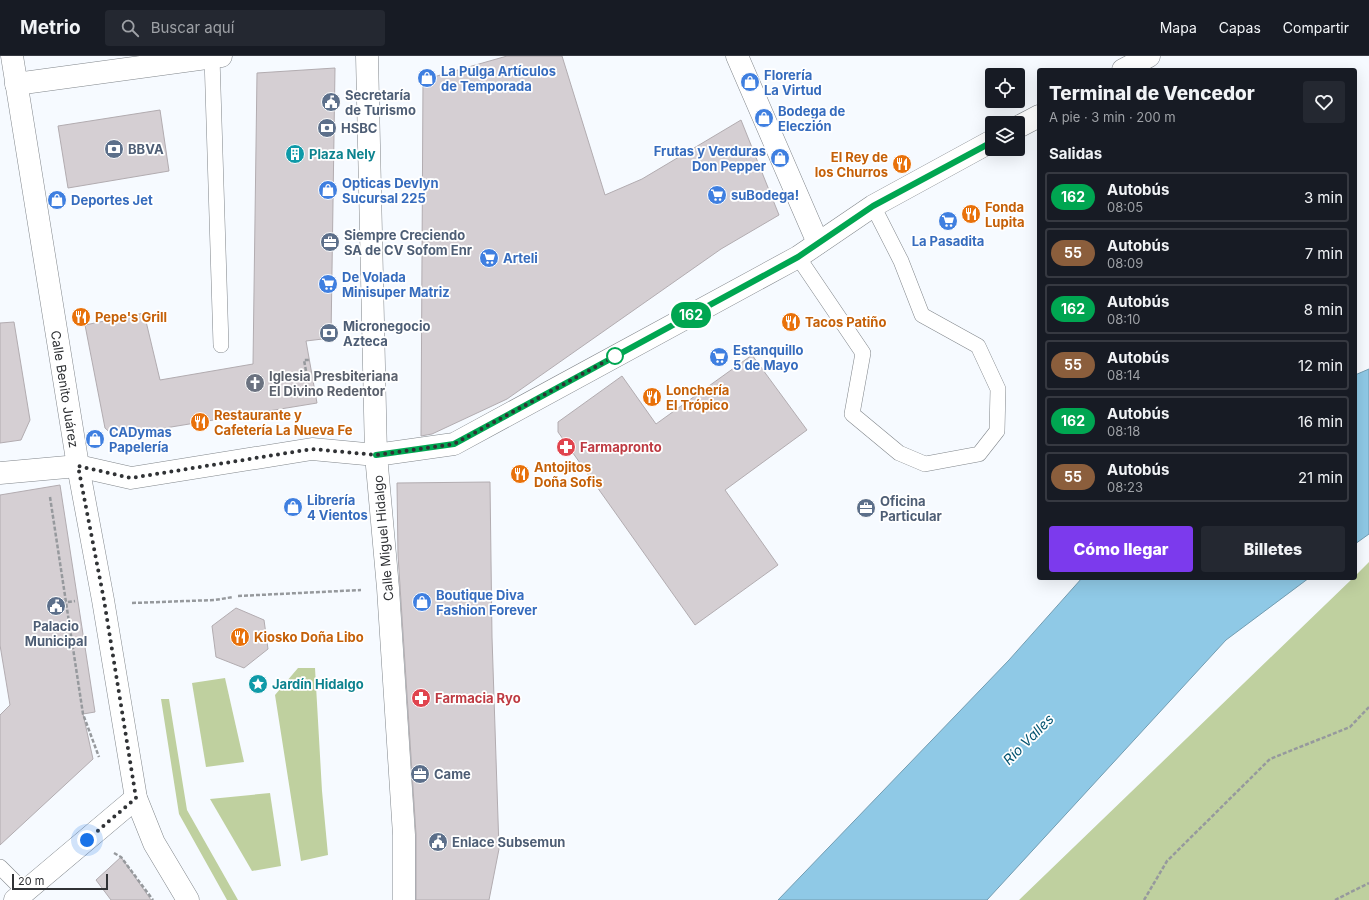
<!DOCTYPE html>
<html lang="es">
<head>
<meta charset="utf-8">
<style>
  :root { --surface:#171b24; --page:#242831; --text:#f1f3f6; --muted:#9ea1a6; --line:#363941; --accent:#7c3aed }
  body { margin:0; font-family:Inter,sans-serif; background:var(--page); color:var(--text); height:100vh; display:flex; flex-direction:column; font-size:15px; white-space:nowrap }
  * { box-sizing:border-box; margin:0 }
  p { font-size:13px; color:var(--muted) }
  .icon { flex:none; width:22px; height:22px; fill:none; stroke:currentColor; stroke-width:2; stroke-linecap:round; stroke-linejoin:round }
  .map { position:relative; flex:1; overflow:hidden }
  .side { position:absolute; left:1037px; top:12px; width:320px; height:512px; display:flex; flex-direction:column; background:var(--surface); border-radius:4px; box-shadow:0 4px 16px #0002 }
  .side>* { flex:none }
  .badge { padding:0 8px; border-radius:13px; font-size:14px; line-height:26px }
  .tools { position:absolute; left:985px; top:12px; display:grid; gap:8px }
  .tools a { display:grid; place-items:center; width:40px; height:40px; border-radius:4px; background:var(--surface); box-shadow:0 4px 16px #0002; font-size:20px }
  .scale { position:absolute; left:12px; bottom:10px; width:96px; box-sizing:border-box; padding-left:4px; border:2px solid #303235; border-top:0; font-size:11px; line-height:14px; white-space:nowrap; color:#303235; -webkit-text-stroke:3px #fff; paint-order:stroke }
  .you { position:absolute; width:20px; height:20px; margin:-10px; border:3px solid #fff; border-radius:50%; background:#1a73e8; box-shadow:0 0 0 6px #1a73e833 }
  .map>.badge { position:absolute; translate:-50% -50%; box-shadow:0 0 0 2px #fff }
  h2 { padding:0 12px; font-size:15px; line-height:36px }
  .round { display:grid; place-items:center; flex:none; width:42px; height:42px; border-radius:4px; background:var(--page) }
  .headline { display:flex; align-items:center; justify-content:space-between; height:68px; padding:0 12px }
  h1 { font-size:19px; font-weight:800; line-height:30px }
  .cta { display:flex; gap:8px; margin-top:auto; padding:8px 12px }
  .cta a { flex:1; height:46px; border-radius:4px; background:var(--accent); color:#fff; font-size:16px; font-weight:800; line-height:46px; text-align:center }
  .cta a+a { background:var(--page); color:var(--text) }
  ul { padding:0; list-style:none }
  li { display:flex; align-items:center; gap:12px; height:50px; margin:0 8px 6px; padding:0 4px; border:2px solid var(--line); border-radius:4px }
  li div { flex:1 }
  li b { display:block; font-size:15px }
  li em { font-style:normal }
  li .badge { min-width:44px; font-weight:700; text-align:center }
  header { display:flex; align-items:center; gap:24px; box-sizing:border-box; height:56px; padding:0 20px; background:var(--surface); border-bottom:1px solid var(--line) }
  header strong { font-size:19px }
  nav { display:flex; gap:22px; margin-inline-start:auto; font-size:14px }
  .search { width:280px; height:36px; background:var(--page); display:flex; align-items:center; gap:10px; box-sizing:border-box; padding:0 14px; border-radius:4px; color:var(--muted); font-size:15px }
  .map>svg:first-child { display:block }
</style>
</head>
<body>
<header>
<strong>Metrio</strong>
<div class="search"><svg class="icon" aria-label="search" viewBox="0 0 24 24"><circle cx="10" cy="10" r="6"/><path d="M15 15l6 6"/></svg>Buscar aquí</div>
<nav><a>Mapa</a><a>Capas</a><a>Compartir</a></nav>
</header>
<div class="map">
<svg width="1369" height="844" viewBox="0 0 1369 844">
  <rect width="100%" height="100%" fill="#f6faff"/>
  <g fill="#bfd09f">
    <polygon points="1369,506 1369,844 1019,844 1353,522 1355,522 1355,520"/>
    <polygon points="298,612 315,612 322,735 328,799 301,805 275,639"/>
    <polygon points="225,622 244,706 206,711 192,627"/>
    <polygon points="161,643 169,643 187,754 238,844 227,844 179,758"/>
    <polygon points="270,737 281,810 252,815 210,743"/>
  </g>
  <g fill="#8fc9e6" stroke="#729cb1">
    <polygon points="1369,313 1369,478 1355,488 1355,319"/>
    <polygon points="1082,522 1309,522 1226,584 987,844 778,844 1009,604"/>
  </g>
  <g fill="#d5cfd3" stroke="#b2acb0">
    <polygon points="507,0 562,0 605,139 642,123 741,64 779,159 721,193 507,343 432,378 421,380 423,24"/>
    <polygon points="335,12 331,282 306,285 317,347 165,372 165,375 114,380 105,372 85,269 144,257 160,324 253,308 257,17"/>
    <polygon points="160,54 169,115 68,132 58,70"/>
    <polygon points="14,266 30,364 21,384 0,387 0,267"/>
    <polygon points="752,299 807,374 725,434 778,509 695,569 558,376 558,366 622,320 656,368"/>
    <polygon points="490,426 492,581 499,793 489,844 416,844 416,778 398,499 397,427"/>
    <polygon points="60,429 95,656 83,658 93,703 0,789 0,659 10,649 0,589 0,439"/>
    <polygon points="236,552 264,564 268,593 244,612 216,601 212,570"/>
    <polygon points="121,801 151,844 111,844 96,824"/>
  </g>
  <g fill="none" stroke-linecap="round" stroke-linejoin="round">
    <g stroke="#81868b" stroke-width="16">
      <g id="lane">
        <polyline points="212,1 221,289"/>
        <polyline points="798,201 863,297 852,358 899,397 925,408 979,398 997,375 998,333 978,290 922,259 901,205 873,150"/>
        <polyline points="0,811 25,836"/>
      </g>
    </g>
    <g stroke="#81868b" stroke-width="23">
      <g id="street">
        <polyline points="737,0 818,187"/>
        <polyline points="1123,14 1149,0"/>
        <polyline points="16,28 221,0"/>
        <polyline points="1018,71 1039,60"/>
        <polyline points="0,417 78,410 131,422 312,393 376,399 454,388 798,201 873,150 992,85"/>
      </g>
    </g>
    <g stroke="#81868b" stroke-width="23">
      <g id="secondary">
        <polyline points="12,0 78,410 103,544 136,742 154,787 188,844"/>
        <polyline points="367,0 376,399 388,532 404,779 404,844"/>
        <polyline points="15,844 136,742"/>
      </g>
    </g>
    <g stroke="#96999d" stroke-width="2.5" stroke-dasharray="4 2" stroke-linecap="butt">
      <polyline points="306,315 304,304 310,304"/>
      <polyline points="50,441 83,658 99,701"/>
      <polyline points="238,540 361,534"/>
      <polyline points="62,547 75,545"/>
      <polyline points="132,547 215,544 233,541"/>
      <polyline points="114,797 121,801 153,844"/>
      <polyline points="1144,844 1167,805 1270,703 1350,671 1369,651"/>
      <polyline points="1335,844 1369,827"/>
    </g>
    <use href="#lane" stroke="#fff" stroke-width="15"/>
    <use href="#street" stroke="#fff" stroke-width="22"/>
    <use href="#secondary" stroke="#fff" stroke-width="22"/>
  </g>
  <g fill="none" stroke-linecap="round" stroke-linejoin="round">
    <g stroke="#fff" stroke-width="9">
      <polyline id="line" points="376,399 454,388 798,201 873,150 992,86"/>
    </g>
    <use href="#line" stroke="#00a651" stroke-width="6"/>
    <polyline stroke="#303235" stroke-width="4" stroke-dasharray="0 7.2" points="87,784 136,742 104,544 78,410 131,422 312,393 376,399 454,388 619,298 615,300"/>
  </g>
  <defs>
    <g id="shop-disc" transform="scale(1)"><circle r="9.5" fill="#3f7fe0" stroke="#fff"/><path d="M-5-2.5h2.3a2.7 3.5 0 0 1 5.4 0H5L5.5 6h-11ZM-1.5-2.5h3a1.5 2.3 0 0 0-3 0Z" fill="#fff"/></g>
    <g id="civic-disc" transform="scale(1)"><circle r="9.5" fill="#5c6f8a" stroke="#fff"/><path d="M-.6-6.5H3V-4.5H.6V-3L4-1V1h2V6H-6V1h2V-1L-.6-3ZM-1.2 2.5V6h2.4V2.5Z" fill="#fff"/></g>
    <g id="bank-disc" transform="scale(1)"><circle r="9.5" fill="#5c6f8a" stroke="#fff"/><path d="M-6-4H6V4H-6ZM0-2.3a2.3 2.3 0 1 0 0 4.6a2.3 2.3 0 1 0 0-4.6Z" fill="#fff"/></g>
    <g id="building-disc" transform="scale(1)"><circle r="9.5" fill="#0f9aa8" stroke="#fff"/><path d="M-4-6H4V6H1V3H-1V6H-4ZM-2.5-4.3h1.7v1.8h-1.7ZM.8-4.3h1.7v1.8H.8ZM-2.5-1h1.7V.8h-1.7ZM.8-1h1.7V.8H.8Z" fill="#fff"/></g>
    <g id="restaurant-disc" transform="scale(1)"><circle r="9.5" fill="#e8710a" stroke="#fff"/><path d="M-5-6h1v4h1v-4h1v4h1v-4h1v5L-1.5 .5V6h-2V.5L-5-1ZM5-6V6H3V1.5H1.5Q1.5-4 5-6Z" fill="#fff"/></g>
    <g id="supermarket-disc" transform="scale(1)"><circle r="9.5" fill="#3f7fe0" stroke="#fff"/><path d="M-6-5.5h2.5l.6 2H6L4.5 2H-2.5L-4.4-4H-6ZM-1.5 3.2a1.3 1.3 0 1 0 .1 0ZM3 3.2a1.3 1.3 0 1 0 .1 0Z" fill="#fff"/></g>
    <g id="office-disc" transform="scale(1)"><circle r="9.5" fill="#5c6f8a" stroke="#fff"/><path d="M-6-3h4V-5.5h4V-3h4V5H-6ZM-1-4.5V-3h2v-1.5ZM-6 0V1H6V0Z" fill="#fff"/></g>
    <g id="church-disc" transform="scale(1)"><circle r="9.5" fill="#6b7280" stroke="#fff"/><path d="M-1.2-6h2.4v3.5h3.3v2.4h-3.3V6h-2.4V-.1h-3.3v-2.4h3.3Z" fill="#fff"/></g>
    <g id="pharmacy-disc" transform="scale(1)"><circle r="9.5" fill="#e0444e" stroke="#fff"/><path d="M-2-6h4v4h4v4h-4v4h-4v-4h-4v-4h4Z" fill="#fff"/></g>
    <g id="sight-disc" transform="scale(1)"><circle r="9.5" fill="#0f9aa8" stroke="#fff"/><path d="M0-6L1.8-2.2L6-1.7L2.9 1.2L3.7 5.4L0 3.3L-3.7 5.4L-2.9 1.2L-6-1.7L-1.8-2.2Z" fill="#fff"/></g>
  </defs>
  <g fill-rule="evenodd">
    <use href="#shop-disc" x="427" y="22"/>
    <use href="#shop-disc" x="750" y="26"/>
    <use href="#civic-disc" x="331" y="46"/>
    <use href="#shop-disc" x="764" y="62"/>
    <use href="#bank-disc" x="327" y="72"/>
    <use href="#bank-disc" x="114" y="93"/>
    <use href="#building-disc" x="295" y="98"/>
    <use href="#shop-disc" x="780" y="102"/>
    <use href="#restaurant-disc" x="902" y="108"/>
    <use href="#shop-disc" x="328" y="134"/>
    <use href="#supermarket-disc" x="717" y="139"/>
    <use href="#shop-disc" x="57" y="144"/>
    <use href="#restaurant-disc" x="971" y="158"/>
    <use href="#supermarket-disc" x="948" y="165"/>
    <use href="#office-disc" x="330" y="186"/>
    <use href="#supermarket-disc" x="489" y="202"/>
    <use href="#supermarket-disc" x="328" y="228"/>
    <use href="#restaurant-disc" x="81" y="261"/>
    <use href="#restaurant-disc" x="791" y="266"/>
    <use href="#bank-disc" x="329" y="277"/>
    <use href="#supermarket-disc" x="719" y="301"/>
    <use href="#church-disc" x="255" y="327"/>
    <use href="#restaurant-disc" x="652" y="341"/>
    <use href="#restaurant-disc" x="200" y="366"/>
    <use href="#shop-disc" x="95" y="383"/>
    <use href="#pharmacy-disc" x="566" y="391"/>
    <use href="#restaurant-disc" x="520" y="418"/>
    <use href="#shop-disc" x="293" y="451"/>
    <use href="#office-disc" x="866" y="452"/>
    <use href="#shop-disc" x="422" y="546"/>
    <use href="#civic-disc" x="56" y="550"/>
    <use href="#restaurant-disc" x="240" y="581"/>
    <use href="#sight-disc" x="258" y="628"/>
    <use href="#pharmacy-disc" x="421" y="642"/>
    <use href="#office-disc" x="420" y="718"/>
    <use href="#civic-disc" x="438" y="786"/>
  </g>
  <circle fill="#fff" stroke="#00a651" stroke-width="2" cx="615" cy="300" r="8"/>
  <g text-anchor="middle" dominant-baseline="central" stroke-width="3.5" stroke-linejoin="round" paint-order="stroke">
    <g font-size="13" font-weight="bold" fill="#366cbe" stroke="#fff" text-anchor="start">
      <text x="441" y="15">La Pulga Artículos<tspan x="441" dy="15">de Temporada</tspan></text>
      <text x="764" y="19">Florería<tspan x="764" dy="15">La Virtud</tspan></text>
      <text x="778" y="55">Bodega de<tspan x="778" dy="15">Eleczión</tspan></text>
      <text x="766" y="95" text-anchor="end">Frutas y Verduras<tspan x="766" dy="15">Don Pepper</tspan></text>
      <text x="342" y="127">Opticas Devlyn<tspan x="342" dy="15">Sucursal 225</tspan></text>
      <text x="731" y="139">suBodega!</text>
      <text x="71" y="144">Deportes Jet</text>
      <text x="948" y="185" text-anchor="middle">La Pasadita</text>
      <text x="503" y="202">Arteli</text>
      <text x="342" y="221">De Volada<tspan x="342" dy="15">Minisuper Matriz</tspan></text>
      <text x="733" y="294">Estanquillo<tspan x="733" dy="15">5 de Mayo</tspan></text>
      <text x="109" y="376">CADymas<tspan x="109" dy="15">Papelería</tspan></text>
      <text x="307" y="444">Librería<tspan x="307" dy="15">4 Vientos</tspan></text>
      <text x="436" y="539">Boutique Diva<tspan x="436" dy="15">Fashion Forever</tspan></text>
    </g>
    <g font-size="13" font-weight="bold" fill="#4e5e75" stroke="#fff" text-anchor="start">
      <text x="345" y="39">Secretaría<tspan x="345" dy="15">de Turismo</tspan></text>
      <text x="341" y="72">HSBC</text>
      <text x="128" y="93">BBVA</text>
      <text x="344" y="179">Siempre Creciendo<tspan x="344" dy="15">SA de CV Sofom Enr</tspan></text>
      <text x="343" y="270">Micronegocio<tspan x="343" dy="15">Azteca</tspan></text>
      <text x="880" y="445">Oficina<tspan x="880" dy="15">Particular</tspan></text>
      <text x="56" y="570" text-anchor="middle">Palacio<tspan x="56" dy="15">Municipal</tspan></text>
      <text x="434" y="718">Came</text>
      <text x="452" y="786">Enlace Subsemun</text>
    </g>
    <g font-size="13" font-weight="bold" fill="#0d838f" stroke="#fff" text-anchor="start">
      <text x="309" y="98">Plaza Nely</text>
      <text x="272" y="628">Jardín Hidalgo</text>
    </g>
    <g font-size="13" font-weight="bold" fill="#c56008" stroke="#fff" text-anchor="start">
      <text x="888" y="101" text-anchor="end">El Rey de<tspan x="888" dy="15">los Churros</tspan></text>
      <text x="985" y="151">Fonda<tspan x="985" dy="15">Lupita</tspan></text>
      <text x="95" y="261">Pepe's Grill</text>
      <text x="805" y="266">Tacos Patiño</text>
      <text x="666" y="334">Lonchería<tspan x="666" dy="15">El Trópico</tspan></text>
      <text x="214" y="359">Restaurante y<tspan x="214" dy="15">Cafetería La Nueva Fe</tspan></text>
      <text x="534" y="411">Antojitos<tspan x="534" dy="15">Doña Sofis</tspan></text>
      <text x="254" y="581">Kiosko Doña Libo</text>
    </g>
    <g font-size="13" font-weight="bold" fill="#5b616d" stroke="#fff" text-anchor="start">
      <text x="269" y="320">Iglesia Presbiteriana<tspan x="269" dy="15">El Divino Redentor</tspan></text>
    </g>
    <g font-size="13" fill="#303235" stroke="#fff">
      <text transform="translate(65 333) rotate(81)">Calle Benito Juárez</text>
      <text transform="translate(383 482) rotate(-95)">Calle Miguel Hidalgo</text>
    </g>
    <g font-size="13" font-weight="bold" fill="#be3a42" stroke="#fff" text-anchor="start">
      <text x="580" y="391">Farmapronto</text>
      <text x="435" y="642">Farmacia Ryo</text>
    </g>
    <g font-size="14" font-style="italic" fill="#035370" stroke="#fff">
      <text transform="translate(1028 683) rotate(-45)">Río Valles</text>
    </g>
  </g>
</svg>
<div class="tools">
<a><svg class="icon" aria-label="locate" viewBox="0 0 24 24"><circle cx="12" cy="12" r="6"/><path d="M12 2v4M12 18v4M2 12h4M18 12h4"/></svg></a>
<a><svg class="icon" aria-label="layers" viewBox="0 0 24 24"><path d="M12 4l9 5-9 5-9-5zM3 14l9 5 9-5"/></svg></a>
</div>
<div class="scale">20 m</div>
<div class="you" style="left:87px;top:784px"></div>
<b class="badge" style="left:691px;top:259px;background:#00a651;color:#fff">162</b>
<section class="side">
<div class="headline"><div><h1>Terminal de Vencedor</h1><p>A pie · 3 min · 200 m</p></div><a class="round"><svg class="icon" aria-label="heart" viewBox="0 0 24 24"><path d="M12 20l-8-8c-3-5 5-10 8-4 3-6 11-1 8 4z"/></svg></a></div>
<h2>Salidas</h2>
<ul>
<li><span class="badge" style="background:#00a651;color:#fff">162</span><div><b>Autobús</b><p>08:05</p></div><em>3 min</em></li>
<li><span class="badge" style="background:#8b5e3c;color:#fff">55</span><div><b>Autobús</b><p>08:09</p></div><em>7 min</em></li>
<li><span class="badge" style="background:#00a651;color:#fff">162</span><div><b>Autobús</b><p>08:10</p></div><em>8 min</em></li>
<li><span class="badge" style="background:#8b5e3c;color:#fff">55</span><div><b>Autobús</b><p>08:14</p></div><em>12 min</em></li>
<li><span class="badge" style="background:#00a651;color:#fff">162</span><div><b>Autobús</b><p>08:18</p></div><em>16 min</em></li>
<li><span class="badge" style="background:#8b5e3c;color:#fff">55</span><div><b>Autobús</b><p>08:23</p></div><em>21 min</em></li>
</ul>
<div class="cta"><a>Cómo llegar</a><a>Billetes</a></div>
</section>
</div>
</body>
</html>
